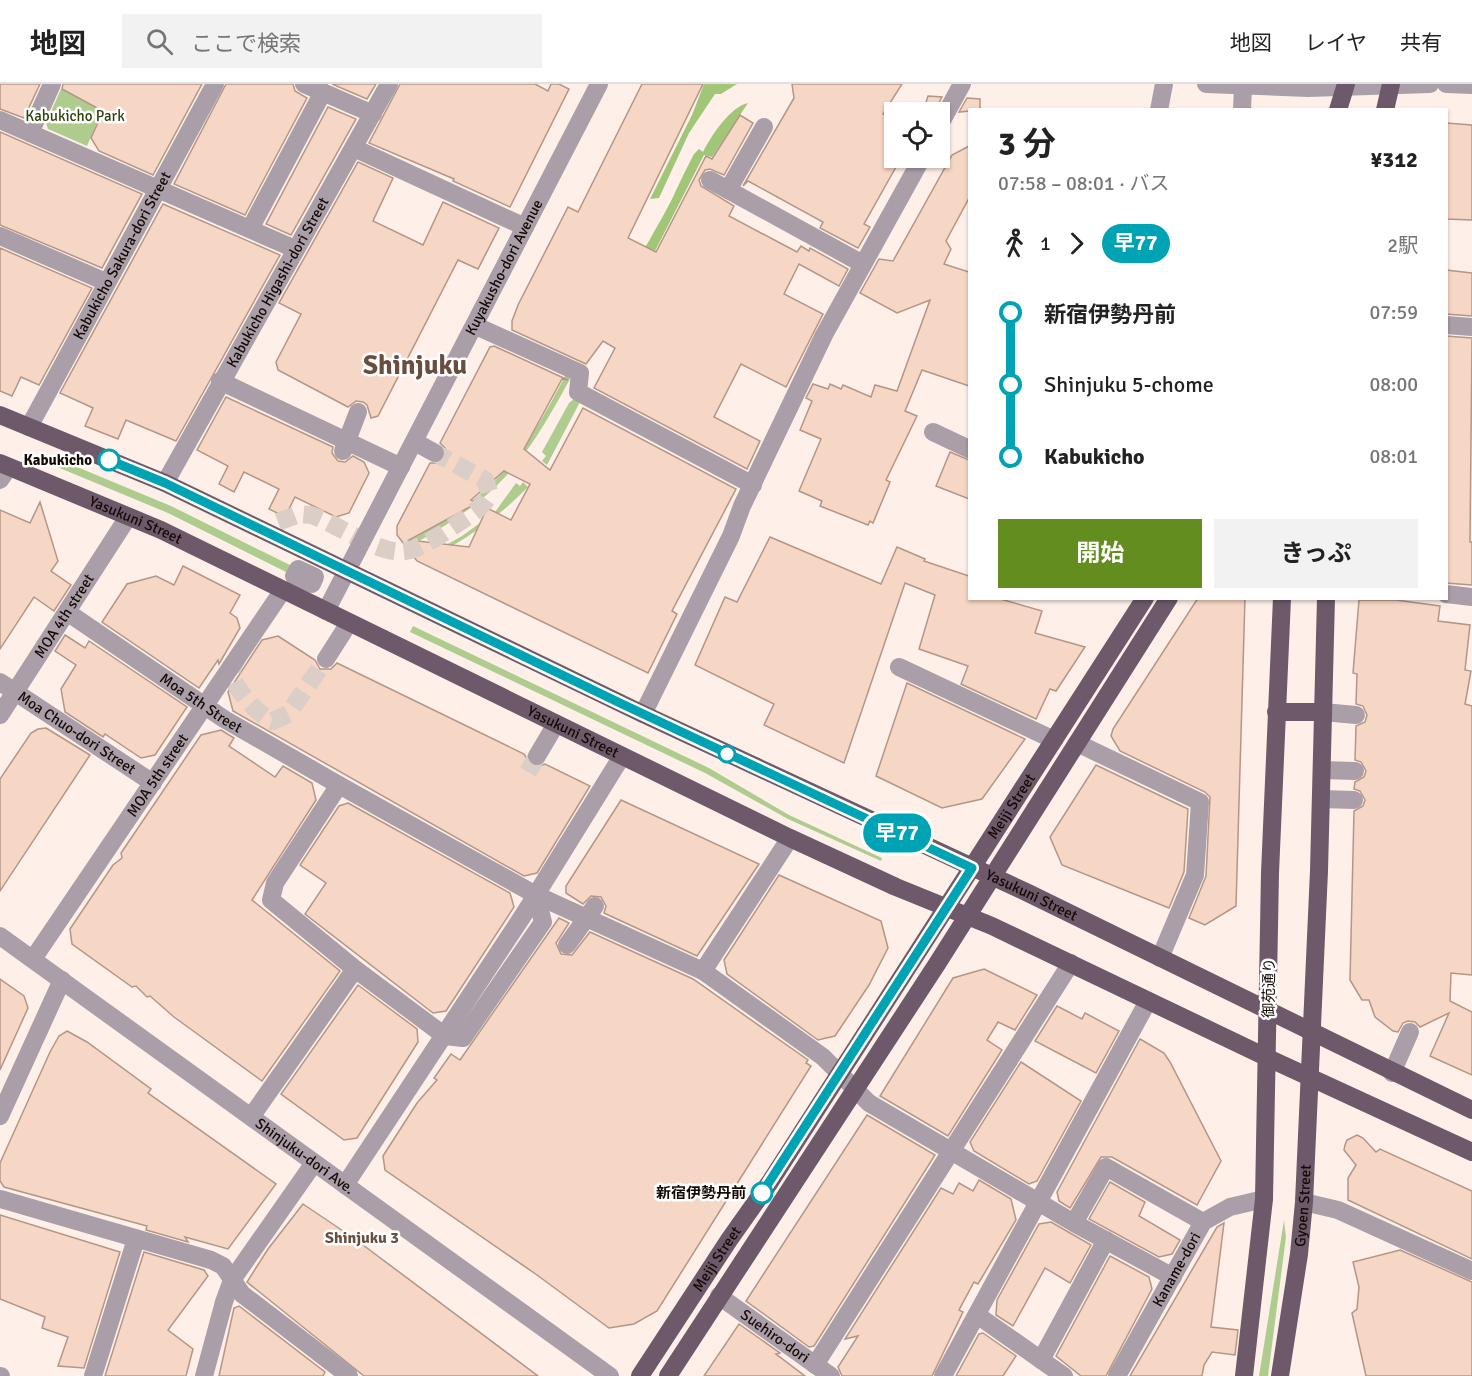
<!DOCTYPE html>
<html lang="ja">
<head>
<meta charset="utf-8">
<style>
  :root { --surface:#fff; --page:#f2f2f2; --text:#222; --muted:#767676; --line:#e0e0e0; --accent:#638e1f }
  body { margin:0; font-family:Signika,"Noto Sans JP",sans-serif; background:var(--page); color:var(--text); height:100vh; display:flex; flex-direction:column; font-size:22px; white-space:nowrap }
  * { box-sizing:border-box; margin:0 }
  p { font-size:20px; color:var(--muted) }
  .icon { flex:none; width:33px; height:33px; fill:none; stroke:currentColor; stroke-width:2; stroke-linecap:round; stroke-linejoin:round }
  .map { position:relative; flex:1; overflow:hidden }
  .panel { position:absolute; left:968px; top:24px; width:480px; height:492px; display:flex; flex-direction:column; background:var(--surface); border-radius:0px; box-shadow:0 2px 4px #0004 }
  .panel>* { flex:none }
  .badge { padding:0 12px; border-radius:20px; font-size:21px; line-height:39px }
  .buttons { position:absolute; left:884px; top:18px; display:grid; gap:12px }
  .buttons a { display:grid; place-items:center; width:66px; height:66px; border-radius:0px; background:var(--surface); box-shadow:0 2px 4px #0004; font-size:30px }
  .map>.badge { position:absolute; translate:-50% -50%; box-shadow:0 0 0 3px #fff }
  .legs { display:flex; align-items:center; gap:9px; height:66px; padding:0 30px; font-size:20px }
  .legs p { margin-inline-start:auto }
  .headline { display:flex; align-items:center; justify-content:space-between; height:102px; padding:0 30px }
  h1 { font-size:33px; font-weight:700; line-height:45px }
  .action { display:flex; gap:12px; margin-top:auto; padding:12px 30px }
  .action a { flex:1; height:69px; border-radius:0px; background:var(--accent); color:#fff; font-size:24px; font-weight:700; line-height:69px; text-align:center }
  .action a+a { background:var(--page); color:var(--text) }
  ul { padding:0 30px; list-style:none }
  li { display:flex; align-items:center; gap:21px; height:72px; font-size:22px }
  li i { display:grid; place-items:center; width:9px; height:100%; margin:0 8px; background:currentColor }
  li i::after { content:''; width:15px; height:15px; margin:-8px; border:4px solid; border-radius:50%; background:var(--surface) }
  li p { margin-inline-start:auto }
  li:first-child i { background:linear-gradient(#0000 50%,currentColor 0) }
  li:last-child i { background:linear-gradient(currentColor 50%,#0000 0) }
  header { display:flex; align-items:center; gap:36px; box-sizing:border-box; height:84px; padding:0 30px; background:var(--surface); border-bottom:2px solid var(--line) }
  header strong { font-size:28px }
  nav { display:flex; gap:33px; margin-inline-start:auto; font-size:21px }
  .search { width:420px; height:54px; background:var(--page); display:flex; align-items:center; gap:15px; box-sizing:border-box; padding:0 21px; border-radius:0px; color:var(--muted); font-size:22px }
  .map>svg:first-child { display:block }
</style>
</head>
<body>
<header>
<strong>地図</strong>
<div class="search"><svg class="icon" aria-label="search" viewBox="0 0 24 24"><circle cx="10" cy="10" r="6"/><path d="M15 15l6 6"/></svg>ここで検索</div>
<nav><a>地図</a><a>レイヤ</a><a>共有</a></nav>
</header>
<div class="map">
<svg width="1472" height="1292" viewBox="0 0 1472 1292">
  <rect width="100%" height="100%" fill="#fef0e9"/>
  <g fill="#afcc8f">
    <polygon points="61,5 73,10 110,8 87,62 48,45 46,39"/>
    <path d="M567,288L570,295C523,382 496,415 408,463L405,459C495,410 521,378 567,288Z"/>
    <polygon points="574,315 581,316 547,381 542,377 546,372 542,368 569,319"/>
    <polygon points="53,373 171,422 298,485 294,492 168,429 50,380"/>
    <path d="M523,398L528,403C496,436 462,458 421,479L419,476L462,452L495,428L516,399L520,402Z"/>
    <polygon points="413,542 709,684 789,731 882,774 881,777 788,735 705,689 410,548"/>
    <polygon points="1284,1136 1286,1153 1268,1292 1259,1292"/>
  </g>
  <g fill="#a2c678">
    <polygon points="704,0 737,0 721,10 715,10 689,49 659,114 650,115 692,31"/>
    <path d="M748,19L712,73L704,71L607,261C603,228 656,148 672,115C679,100 686,85 694,70L699,65L703,68C711,52 730,23 748,19Z"/>
  </g>
  <g fill="#f6d6c5" stroke="#b49686" stroke-width="1.5" fill-rule="evenodd">
    <polygon points="0,0 40,0 24,34 0,25"/>
    <polygon points="63,0 202,0 153,91 99,67 91,54 103,27 62,5"/>
    <polygon points="226,0 293,0 295,7 307,14 245,131 174,100"/>
    <polygon points="332,0 376,0 367,15"/>
    <polygon points="400,0 535,0 548,7 551,0 559,0 569,5 510,123 453,97 454,95 369,59"/>
    <polygon points="642,0 703,0 628,154 656,168 706,72 712,75 740,31 753,39 724,91 710,85 705,86 699,96 701,102 734,122 729,132 797,168 801,162 809,167 810,164 848,185 839,202 799,180 784,210 823,230 786,303 741,280 714,333 760,357 747,385 594,304 615,264 603,257 586,280 512,246 512,237 518,221 568,123 578,128"/>
    <polygon points="792,0 902,0 883,30 894,35 894,74 901,74 864,140 870,143 858,164 820,144 823,138 748,97 743,102 794,14"/>
    <polygon points="928,12 942,13 934,28 923,28"/>
    <polygon points="967,14 980,15 980,26 959,28"/>
    <polygon points="328,23 356,35 291,151 266,140"/>
    <polygon points="1446,39 1472,41 1472,136 1446,135"/>
    <polygon points="0,48 142,110 102,184 0,141"/>
    <polygon points="969,62 969,114 946,157 951,165 944,180 969,188 969,302 922,286 905,327 917,332 886,396 890,398 873,439 870,437 868,441 820,422 822,417 799,407 821,355 800,346 812,317 806,314 813,300 828,305 830,300 841,305 843,301 871,313 875,301 897,307 930,216 897,229 860,209 879,175 893,177 952,71"/>
    <polygon points="358,78 393,94 373,137 423,161 443,118 499,144 478,185 458,176 378,332 371,334 367,321 363,318 356,317 348,323 278,286 276,278 301,230 279,219"/>
    <polygon points="163,120 280,171 176,357 126,336 118,355 85,342 93,324 60,309"/>
    <polygon points="0,164 92,204 39,301 21,293 12,312 0,307"/>
    <polygon points="1446,186 1472,189 1472,232 1446,230"/>
    <polygon points="1446,252 1472,254 1470,458 1472,458 1472,501 1446,499"/>
    <path d="M494,262L568,296L562,295L524,365L550,386L583,324L736,405L672,527L677,530L648,589L417,477L397,451V442L430,379H440L445,374V364L440,359L490,263ZM504,387L530,400L511,436L487,424L469,463L409,456L477,419L471,416Z"/>
    <polygon points="226,313 333,363 332,369 338,377 345,378 353,372 364,378 369,389 349,429 336,433 295,413 285,433 269,425 279,405 244,388 234,408 219,400 228,382 197,366"/>
    <polygon points="950,368 969,376 969,415 936,402"/>
    <polygon points="40,418 58,477 51,487 71,501 54,527 34,513 0,565 0,426 30,439"/>
    <polygon points="770,453 881,500 897,463 925,475 924,477 969,492 969,514 997,514 1042,527 1035,549 1085,563 1056,607 1050,605 1036,635 961,600 968,582 919,565 935,511 905,499 844,679 764,641 774,620 695,581 725,513 737,518"/>
    <polygon points="183,482 240,511 230,529 237,534 240,544 219,580 218,576 199,604 102,538 127,500 156,492 174,501"/>
    <polygon points="1198,514 1245,514 1236,822 1205,841 1189,834 1206,792 1210,713 1205,708 1120,667 1111,652 1113,645"/>
    <polygon points="1359,516 1396,516 1440,522 1438,537 1470,541 1465,586 1471,587 1465,620 1472,622 1472,891 1451,889 1450,917 1472,928 1472,991 1430,972 1449,929 1420,943 1415,938 1408,937 1403,939 1398,948 1393,947 1375,933 1369,916 1362,916 1350,896 1354,727 1363,722 1365,716 1360,707 1354,705 1355,698 1364,693 1366,687 1361,678 1355,676 1356,642 1365,638 1367,631 1363,622 1356,620 1357,590 1353,589"/>
    <polygon points="65,551 85,564 89,557 187,623 155,671 141,674 105,650 103,653 65,628 61,605 76,581 55,567"/>
    <polygon points="278,552 315,576 320,585 331,585 337,579 524,670 532,682 537,683 545,680 590,702 537,789 524,792 233,627 228,608 262,556"/>
    <polygon points="907,599 1025,655 982,715 942,724 876,692"/>
    <polygon points="46,644 90,671 0,807 0,695 31,649 38,645"/>
    <polygon points="221,646 234,654 229,662 275,693 283,682 312,699 316,716 252,816 340,887 262,997 174,933 150,912 147,913 136,902 132,903 72,860 70,845 113,781 122,774 121,769 201,651"/>
    <polygon points="1096,681 1188,725 1184,788 1169,824 1062,781 1050,753"/>
    <polygon points="621,716 759,780 697,872 604,829 606,822 601,813 591,812 583,820 566,809 566,802"/>
    <polygon points="348,719 510,809 514,823 446,927 433,929 305,830 326,799 300,781 339,722"/>
    <polygon points="779,791 881,837 888,864 869,901 835,952 818,956 727,890 724,876"/>
    <polygon points="559,834 569,839 556,859 561,870 572,871 590,848 693,895 808,976 806,979 811,982 657,1227 634,1240 609,1244 537,1191 385,1086 383,1072 417,1019 437,996 434,994 451,970 460,976"/>
    <polygon points="984,885 1037,911 1015,946 998,938 987,956 1002,966 948,1052 880,1012 953,894"/>
    <polygon points="0,895 24,912 28,924 0,986"/>
    <polygon points="358,901 417,945 418,958 357,1054 344,1056 281,1010"/>
    <polygon points="1057,922 1082,935 1085,929 1119,947 1096,989 1035,957"/>
    <polygon points="67,947 87,958 151,1005 148,1009 276,1100 228,1165 185,1153 188,1158 146,1146 147,1142 4,1103 0,1097 0,1079 50,968 59,952"/>
    <polygon points="1140,955 1164,969 1170,978 1221,1077 1197,1121 1112,1073 1101,1073 1070,1124 1059,1117 1057,1108"/>
    <polygon points="1021,978 1081,1017 1037,1097 1029,1100 974,1067 970,1058"/>
    <polygon points="867,1031 935,1071 814,1262 809,1263 746,1217"/>
    <polygon points="1357,1051 1363,1054 1376,1068 1380,1065 1472,1107 1472,1175 1348,1116 1348,1094 1356,1081 1344,1066 1345,1061 1347,1056"/>
    <polygon points="979,1096 1011,1115 1016,1136 978,1200 974,1198 959,1226 963,1228 932,1292 842,1292 838,1283 858,1252 845,1255 941,1104 953,1110 959,1099 973,1107"/>
    <polygon points="1110,1098 1145,1118 1139,1132 1180,1156 1172,1170 1159,1173 1089,1135"/>
    <polygon points="303,1120 355,1155 538,1292 364,1292 247,1198 268,1165"/>
    <polygon points="0,1131 120,1168 84,1284 58,1282 68,1253 42,1244 45,1233 0,1215"/>
    <polygon points="1051,1138 1091,1161 1070,1199 1045,1184 1013,1242 996,1231 997,1216 1039,1140"/>
    <polygon points="1224,1139 1211,1243 1238,1246 1235,1271 1212,1268 1204,1281 1202,1292 1130,1292 1217,1143"/>
    <polygon points="1400,1166 1472,1198 1472,1292 1366,1292 1352,1229 1357,1225 1359,1203 1353,1178"/>
    <polygon points="144,1168 204,1186 208,1192 168,1246 193,1265 186,1292 105,1292"/>
    <polygon points="1110,1172 1149,1193 1152,1205 1106,1292 1081,1292 1056,1272"/>
    <polygon points="239,1222 325,1288 323,1292 219,1292 234,1224"/>
    <polygon points="739,1240 780,1269 776,1270 805,1292 704,1292"/>
    <polygon points="983,1249 1016,1272 1003,1292 956,1292 979,1250"/>
  </g>
  <g fill="none" stroke-linecap="round" stroke-linejoin="round">
    <g stroke="#dbcec7" stroke-width="18" stroke-dasharray="18 9" stroke-linecap="butt">
      <path d="M278,438L299,430L311,431C336,439 380,472 406,467C422,464 442,450 455,441C467,433 484,423 490,410L485,396L435,369"/>
      <path d="M238,573C234,579 231,584 232,591C234,604 261,634 273,637L288,630L326,575"/>
      <polyline points="528,688 537,672"/>
    </g>
    <g stroke="#aa9ea8" stroke-width="18">
      <polyline points="304,0 373,30"/>
      <polyline points="1206,0 1308,4 1430,0"/>
      <polyline points="1446,0 1472,1"/>
      <polyline points="1159,26 1164,0"/>
      <polyline points="1242,26 1243,3"/>
      <polyline points="0,36 295,165"/>
      <polyline points="939,42 962,0"/>
      <polyline points="30,49 52,0"/>
      <polyline points="354,64 525,143"/>
      <polyline points="710,96 863,180"/>
      <polyline points="728,106 764,43"/>
      <polyline points="250,145 323,8"/>
      <polyline points="0,152 106,198"/>
      <polyline points="1446,241 1472,243"/>
      <polyline points="476,242 580,289 578,308 753,401"/>
      <polyline points="220,297 401,383"/>
      <path id="s1" d="M29,343L215,0"/>
      <polyline points="933,348 969,365"/>
      <polyline points="415,358 435,369"/>
      <polyline points="0,396 9,383"/>
      <path id="s2" d="M165,399L389,0"/>
      <polygon points="298,485 315,493 312,500 294,492"/>
      <polyline points="1446,510 1472,513"/>
      <path id="s3" d="M326,527L599,0"/>
      <path id="s4" d="M67,528L224,635L339,701L536,811L703,887L823,973L869,1019L1074,1139L1173,1193"/>
      <polyline points="326,575 349,539"/>
      <polyline points="899,583 1054,656"/>
      <path id="s5" d="M0,598L153,699"/>
      <polyline points="1323,628 1356,631"/>
      <polyline points="643,630 731,452 742,422 824,251 922,74"/>
      <path id="s6" d="M0,631L128,433"/>
      <polyline points="1077,659 1200,718 1195,791 1160,874"/>
      <polyline points="537,672 556,640"/>
      <polyline points="1322,686 1355,687"/>
      <polyline points="339,701 275,799 271,816 355,885 445,952 463,954 543,838 536,811"/>
      <polyline points="1321,715 1354,716"/>
      <path id="s7" d="M0,852L610,1292"/>
      <polyline points="567,861 575,850"/>
      <path id="s8" d="M33,875L283,506"/>
      <polyline points="703,887 790,754"/>
      <polyline points="1392,989 1410,948"/>
      <polyline points="0,1032 62,896"/>
      <polyline points="251,1033 355,885"/>
      <polyline points="345,1101 526,827 622,672"/>
      <polyline points="0,1115 211,1176 223,1182 242,1210 349,1292"/>
      <polyline points="1304,1118 1338,1126 1472,1187"/>
      <polyline points="1074,1139 1106,1083 1203,1138"/>
      <path id="s9" d="M719,1212L831,1292"/>
      <polyline points="977,1231 1064,1292"/>
      <polyline points="1041,1276 1106,1156"/>
      <polyline points="815,1281 1071,879"/>
      <polyline points="0,1292 1,1292"/>
      <polyline points="93,1292 136,1155"/>
      <polyline points="204,1292 224,1218 232,1196 314,1079"/>
      <polyline points="943,1292 1148,917"/>
      <path id="s10" d="M1117,1292L1203,1138L1230,1123L1264,1115"/>
    </g>
    <g stroke="#6d596a" stroke-width="18">
      <polyline points="1338,26 1346,0"/>
      <polyline points="1385,26 1391,0"/>
      <path id="s11" d="M0,331L165,399L643,630L1026,808L1472,1026"/>
      <path id="s12" d="M0,379L161,446L790,754L896,803L992,842L1268,974L1472,1068"/>
      <polyline points="1276,628 1323,628"/>
      <path id="s13" d="M640,1292L729,1156L770,1098L1145,514"/>
      <polyline points="668,1292 937,880 1169,514"/>
      <polyline points="1244,1292 1264,1115 1270,789 1282,514"/>
      <path id="s14" d="M1280,1292L1299,1170L1304,1118L1319,787L1326,514"/>
    </g>
    <g stroke="#aa9ea8" stroke-width="18">
      <polyline points="343,367 358,328"/>
      <polyline points="575,850 595,822"/>
    </g>
  </g>
  <g fill="none" stroke-linecap="round" stroke-linejoin="round">
    <g stroke="#fff" stroke-width="14">
      <polyline id="line-1" points="109,376 165,399 622,620 972,784 762,1109"/>
    </g>
    <use href="#line-1" stroke="#00a3b4" stroke-width="9"/>
  </g>
  <g fill="#fff" stroke="#00a3b4" stroke-width="3">
    <circle cx="109" cy="376" r="10"/>
    <circle cx="727" cy="670" r="8"/>
    <circle cx="762" cy="1109" r="10"/>
  </g>
  <g text-anchor="middle" dominant-baseline="central" stroke-width="5" stroke-linejoin="round" paint-order="stroke">
    <g font-size="15" fill="#2d430a" stroke="#fff">
      <text x="75" y="32">Kabukicho Park</text>
    </g>
    <g font-size="15" fill="#140a05" stroke="#fff">
      <text stroke="none"><textPath href="#s1" startOffset="195">Kabukicho Sakura-dori Street</textPath></text>
      <text stroke="none"><textPath href="#s3" startOffset="387">Kuyakusho-dori Avenue</textPath></text>
      <text stroke="none"><textPath href="#s2" startOffset="230">Kabukicho Higashi-dori Street</textPath></text>
      <text stroke="none"><textPath href="#s12" startOffset="147">Yasukuni Street</textPath></text>
      <text stroke="none"><textPath href="#s6" startOffset="118">MOA 4th street</textPath></text>
      <text stroke="none"><textPath href="#s4" startOffset="162">Moa 5th Street</textPath></text>
      <text stroke="none"><textPath href="#s5" startOffset="92">Moa Chuo-dori Street</textPath></text>
      <text stroke="none"><textPath href="#s12" startOffset="633">Yasukuni Street</textPath></text>
      <text stroke="none"><textPath href="#s8" startOffset="222">MOA 5th street</textPath></text>
      <text stroke="none"><textPath href="#s13" startOffset="680">Meiji Street</textPath></text>
      <text stroke="none"><textPath href="#s11" startOffset="1138">Yasukuni Street</textPath></text>
      <text transform="translate(1269 904) rotate(-89)">御苑通り</text>
      <text stroke="none"><textPath href="#s7" startOffset="376">Shinjuku-dori Ave.</textPath></text>
      <text stroke="none"><textPath href="#s14" startOffset="172">Gyoen Street</textPath></text>
      <text stroke="none"><textPath href="#s13" startOffset="140">Meiji Street</textPath></text>
      <text stroke="none"><textPath href="#s10" startOffset="122">Kaname-dori</textPath></text>
      <text stroke="none"><textPath href="#s9" startOffset="69">Suehiro-dori</textPath></text>
    </g>
    <g font-size="15" font-weight="bold" fill="#140a05" stroke="#fff" text-anchor="end">
      <text x="92" y="376">Kabukicho</text>
      <text x="746" y="1109">新宿伊勢丹前</text>
    </g>
    <g font-size="16" font-weight="bold" fill="#694e40" stroke="#fff">
      <text x="362" y="1154">Shinjuku 3</text>
    </g>
    <g font-size="27" font-weight="bold" fill="#694e40" stroke="#fff">
      <text x="415" y="281">Shinjuku</text>
    </g>
  </g>
</svg>
<div class="buttons">
<a><svg class="icon" aria-label="locate" viewBox="0 0 24 24"><circle cx="12" cy="12" r="6"/><path d="M12 2v4M12 18v4M2 12h4M18 12h4"/></svg></a>
</div>
<b class="badge" style="left:897px;top:749px;background:#00a3b4;color:#fff">早77</b>
<section class="panel">
<div class="headline"><div><h1>3 分</h1><p>07:58 – 08:01 · バス</p></div><b>¥312</b></div>
<div class="legs"><svg class="icon" aria-label="walk" viewBox="0 0 24 24"><circle cx="13" cy="4" r="2"/><path d="M13 8l-2 6 4 7M11 14l-3 7M7 12l3-4h3l4 4"/></svg>1<svg class="icon" aria-label="forward" viewBox="0 0 24 24"><path d="M9 5l7 7-7 7"/></svg><b class="badge" style="background:#00a3b4;color:#fff">早77</b><p>2駅</p></div>
<ul>
<li><i style="color:#00a3b4"></i><b>新宿伊勢丹前</b><p>07:59</p></li>
<li><i style="color:#00a3b4"></i><span>Shinjuku 5-chome</span><p>08:00</p></li>
<li><i style="color:#00a3b4"></i><b>Kabukicho</b><p>08:01</p></li>
</ul>
<div class="action"><a>開始</a><a>きっぷ</a></div>
</section>
</div>
</body>
</html>
